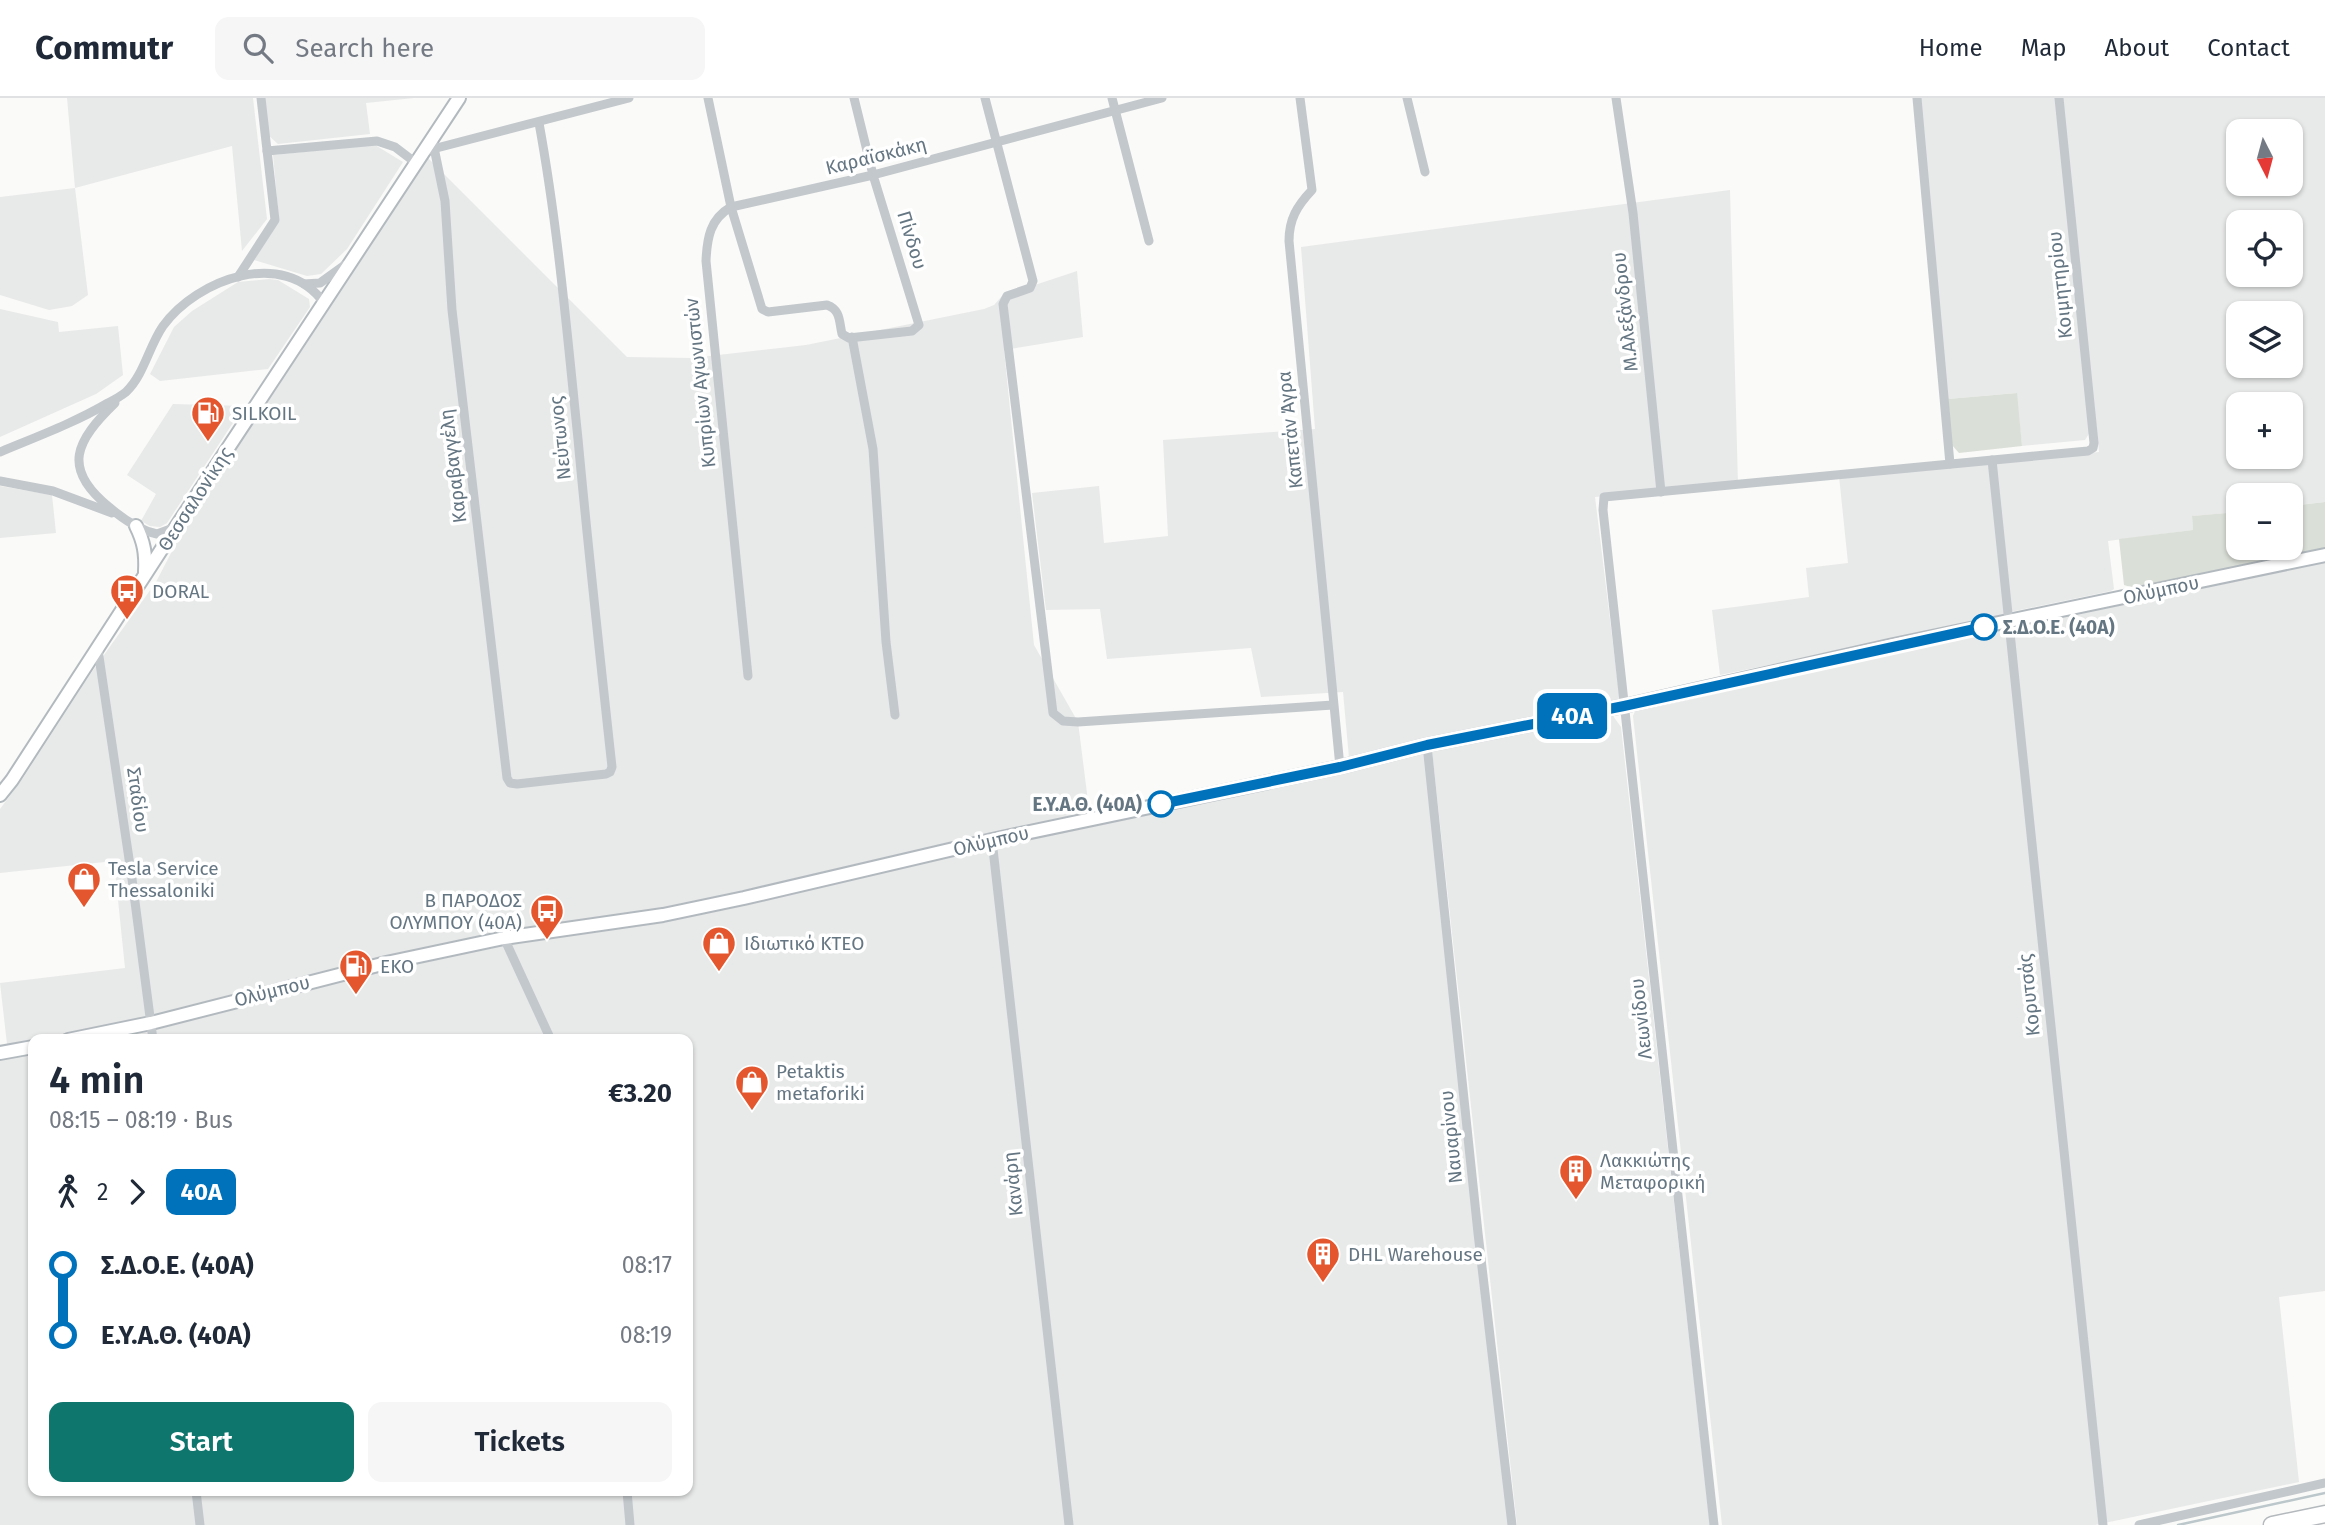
<!DOCTYPE html>
<html lang="en">
<head>
<meta charset="utf-8">
<style>
  :root { --surface:#fff; --page:#f6f6f7; --text:#1f2937; --muted:#747a83; --line:#e0e1e3; --accent:#0f766e }
  body { margin:0; font-family:"Fira Sans",sans-serif; background:var(--page); color:var(--text); height:100vh; display:flex; flex-direction:column; font-size:26px; white-space:nowrap }
  * { box-sizing:border-box; margin:0 }
  p { font-size:23px; color:var(--muted) }
  .icon { flex:none; width:38px; height:38px; fill:none; stroke:currentColor; stroke-width:2; stroke-linecap:round; stroke-linejoin:round }
  .map { position:relative; flex:1; overflow:hidden }
  .sheet { position:absolute; left:28px; top:936px; width:665px; height:462px; display:flex; flex-direction:column; background:var(--surface); border-radius:14px; box-shadow:0 2px 5px #0004 }
  .sheet>* { flex:none }
  .badge { padding:0 14px; border-radius:10px; font-size:24px; line-height:46px }
  .needle { width:46px; rotate:174deg }
  .fabs { position:absolute; left:2226px; top:21px; display:grid; gap:14px }
  .fabs a { display:grid; place-items:center; width:77px; height:77px; border-radius:14px; background:var(--surface); box-shadow:0 2px 5px #0004; font-size:35px }
  .map>.badge { position:absolute; translate:-50% -50%; box-shadow:0 0 0 4px #fff }
  .legs { display:flex; align-items:center; gap:10px; height:77px; padding:0 21px; font-size:23px }
  .legs p { margin-inline-start:auto }
  .head { display:flex; align-items:center; justify-content:space-between; height:119px; padding:0 21px }
  h1 { font-size:38px; font-weight:600; line-height:52px }
  .primary-button { display:flex; gap:14px; margin-top:auto; padding:14px 21px }
  .primary-button a { flex:1; height:80px; border-radius:14px; background:var(--accent); color:#fff; font-size:28px; font-weight:600; line-height:80px; text-align:center }
  .primary-button a+a { background:var(--page); color:var(--text) }
  ul { padding:0 21px; list-style:none }
  li { display:flex; align-items:center; gap:24px; height:70px; font-size:26px }
  li i { display:grid; place-items:center; width:10px; height:100%; margin:0 9px; background:currentColor }
  li i::after { content:''; width:18px; height:18px; margin:-9px; border:5px solid; border-radius:50%; background:var(--surface) }
  li p { margin-inline-start:auto }
  li:first-child i { background:linear-gradient(#0000 50%,currentColor 0) }
  li:last-child i { background:linear-gradient(currentColor 50%,#0000 0) }
  header { display:flex; align-items:center; gap:42px; box-sizing:border-box; height:98px; padding:0 35px; background:var(--surface); border-bottom:2px solid var(--line) }
  header strong { font-size:33px }
  nav { display:flex; gap:38px; margin-inline-start:auto; font-size:24px }
  .search { width:490px; height:63px; background:var(--page); display:flex; align-items:center; gap:18px; box-sizing:border-box; padding:0 24px; border-radius:14px; color:var(--muted); font-size:26px }
  .map>svg:first-child { display:block }
</style>
</head>
<body>
<header>
<strong>Commutr</strong>
<div class="search"><svg class="icon" aria-label="search" viewBox="0 0 24 24"><circle cx="10" cy="10" r="6"/><path d="M15 15l6 6"/></svg>Search here</div>
<nav><a>Home</a><a>Map</a><a>About</a><a>Contact</a></nav>
</header>
<div class="map">
<svg width="2325" height="1427" viewBox="0 0 2325 1427">
  <rect width="100%" height="100%" fill="#fafaf8"/>
  <g fill="#e8e9e9" fill-rule="evenodd">
    <polygon points="67,0 253,0 267,121 242,153 232,48 75,90 88,197 72,208 49,212 0,197 0,99 75,90"/>
    <polygon points="263,0 414,0 366,5 370,36 278,46 267,36"/>
    <polygon points="1920,0 2057,0 2090,334 2085,342 2022,348 2016,295 1948,301"/>
    <path d="M2062,0H2325V404L2291,408V397H2238V414L2192,418L2193,432L2108,443L2114,491L2111,493L2005,515V519L1720,577L1712,512L1809,499L1806,470L1848,465L1839,378L2099,354ZM2238,33H2291V86H2238ZM2238,124H2291V177H2238ZM2238,215H2291V268H2238ZM2238,306H2291V359H2238Z"/>
    <polygon points="375,47 403,64 347,151 321,176 307,178 254,162 279,123 273,57"/>
    <path d="M427,59L627,259L692,260L806,247L984,211L994,207L1002,198L1077,173L1083,239L1004,252L1034,547L1078,624L1090,719L596,826L1427,647L1514,1427H0V949L7,946L0,885L125,870L114,763L0,775V711L23,680L89,578L156,484L184,430ZM33,942H688V1393H33Z"/>
    <polygon points="1730,92 1738,386 1595,399 1620,603 1349,660 1343,594 1261,599 1251,550 1107,561 1100,511 1046,512 1032,395 1099,388 1104,445 1168,438 1163,342 1315,331 1301,149"/>
    <polygon points="269,181 278,182 309,201 310,209 268,271 160,283 150,276 174,229 192,213 238,184"/>
    <polygon points="0,211 58,224 59,234 118,228 123,277 96,296 0,339"/>
    <polygon points="173,306 244,308 167,425 160,429 150,428 141,423 156,396 127,377"/>
    <polygon points="0,388 52,397 56,435 0,440"/>
    <polygon points="2325,459 2325,1193 2279,1199 2299,1384 2095,1427 1722,1427 1633,618 1636,611 1642,607"/>
    <polygon points="1603,615 1613,618 1621,629 1710,1427 1517,1427 1432,653 1438,648"/>
  </g>
  <g fill="#dadfd7">
    <polygon points="2017,295 2022,348 1959,355 1952,347 1948,301"/>
    <polygon points="2325,404 2325,450 2134,490 2124,487 2119,441 2193,432 2192,418 2238,414 2238,450 2291,450 2291,408"/>
  </g>
  <g fill="none" stroke-linecap="round" stroke-linejoin="round">
    <polyline stroke="#bbc7cb" stroke-width="2.5" points="2178,1427 2325,1395"/>
    <g stroke="#b3babf" stroke-width="16">
      <g id="secondary">
        <path d="M136,428C144,444 146,456 145,474"/>
        <polyline points="0,697 12,682 176,429 459,0"/>
        <polyline points="68,942 151,925 386,865 504,840 663,817 744,800 992,742 1340,669 1427,647 1624,608 1889,548 2325,457"/>
        <polyline points="0,955 33,949"/>
      </g>
    </g>
    <g stroke="#b4b9bd" stroke-width="19">
      <polyline id="highway" points="2272,1427 2325,1416"/>
    </g>
    <g stroke="#c3c8cc" stroke-width="9">
      <path d="M708,0L731,109C710,121 707,140 706,163L748,578"/>
      <path d="M854,0L873,77L919,227L912,233L849,240L842,236C839,224 841,212 827,207L768,214L762,211L731,109L873,77L1162,0"/>
      <polyline points="985,0 1033,183 1030,190 1007,198 1003,206 1053,615 1063,623 1078,624 1333,607"/>
      <polyline points="1112,0 1149,143"/>
      <path d="M1300,0L1312,92C1297,108 1289,121 1289,143L1340,669"/>
      <polyline points="1407,0 1425,74"/>
      <polyline points="1616,0 1633,115 1661,394"/>
      <polyline points="1917,0 1950,366"/>
      <path d="M432,40L445,103L452,212L507,680L510,685L517,686L606,676L610,674L612,669C600,559 588,450 578,341C567,235 558,129 539,25"/>
      <polyline points="429,52 629,0"/>
      <polyline points="267,53 377,43 395,49 416,65"/>
      <polyline points="238,179 275,122 261,0"/>
      <polyline points="304,186 320,185 345,167"/>
      <polyline points="852,239 873,351 886,544 895,617"/>
      <path d="M115,305C76,343 61,370 109,409C123,421 139,432 157,436L176,429"/>
      <path d="M0,354C36,339 74,325 108,305C114,302 121,298 126,294C144,277 149,248 163,228C197,181 284,149 324,205"/>
      <polyline points="1992,362 2103,1427"/>
      <polyline points="0,383 53,393 112,415"/>
      <polyline points="98,552 132,781 153,942"/>
      <polyline points="1427,647 1478,1135 1512,1427"/>
      <polyline points="992,742 1069,1427"/>
      <polyline points="504,840 551,942"/>
      <polyline points="196,1393 200,1427"/>
      <polyline points="627,1393 630,1427"/>
      <polyline points="1714,1427 1603,412 1604,399 2088,353 2093,350 2094,345 2059,0"/>
      <polyline points="2139,1427 2325,1385"/>
    </g>
    <use href="#secondary" stroke="#fff" stroke-width="12"/>
    <use href="#highway" stroke="#fff" stroke-width="16"/>
  </g>
  <g fill="none" stroke-linecap="round" stroke-linejoin="round">
    <g stroke="#fff" stroke-width="16">
      <polyline id="line-1" points="1161,706 1340,669 1427,647 1624,608 1984,529"/>
    </g>
    <use href="#line-1" stroke="#0072bc" stroke-width="10"/>
  </g>
  <defs>
    <g id="fuel-pin" transform="scale(1.75)"><path d="M0 17L-7.5 6A9.5 9.5 0 1 1 7.5 6Z" fill="#e4572e" stroke="#fff"/><path d="M-5.5-6h7V0h2V4h1.3V-2.5L3-4.5l.8-.8L6-3V5H2.5V1h-1V6h-7ZM-4.2-4.7v3.2H.2V-4.7Z" fill="#fff"/></g>
    <g id="bus-pin" transform="scale(1.75)"><path d="M0 17L-7.5 6A9.5 9.5 0 1 1 7.5 6Z" fill="#e4572e" stroke="#fff"/><path d="M-5-6H5V4H4V6H2V4H-2V6H-4V4H-5ZM-3.5-4V0h7V-4ZM-3.5 1.2v1.5H-2V1.2ZM2 1.2v1.5H3.5V1.2Z" fill="#fff"/></g>
    <g id="shop-pin" transform="scale(1.75)"><path d="M0 17L-7.5 6A9.5 9.5 0 1 1 7.5 6Z" fill="#e4572e" stroke="#fff"/><path d="M-5-2.5h2.3a2.7 3.5 0 0 1 5.4 0H5L5.5 6h-11ZM-1.5-2.5h3a1.5 2.3 0 0 0-3 0Z" fill="#fff"/></g>
    <g id="building-pin" transform="scale(1.75)"><path d="M0 17L-7.5 6A9.5 9.5 0 1 1 7.5 6Z" fill="#e4572e" stroke="#fff"/><path d="M-4-6H4V6H1V3H-1V6H-4ZM-2.5-4.3h1.7v1.8h-1.7ZM.8-4.3h1.7v1.8H.8ZM-2.5-1h1.7V.8h-1.7ZM.8-1h1.7V.8H.8Z" fill="#fff"/></g>
  </defs>
  <g fill-rule="evenodd">
    <use href="#fuel-pin" x="208" y="315"/>
    <use href="#bus-pin" x="127" y="493"/>
    <use href="#shop-pin" x="84" y="781"/>
    <use href="#bus-pin" x="547" y="813"/>
    <use href="#shop-pin" x="719" y="845"/>
    <use href="#fuel-pin" x="356" y="868"/>
    <use href="#shop-pin" x="752" y="984"/>
    <use href="#building-pin" x="1576" y="1073"/>
    <use href="#building-pin" x="1323" y="1156"/>
  </g>
  <g fill="#fff" stroke="#0072bc" stroke-width="3.5">
    <circle cx="1984" cy="529" r="12"/>
    <circle cx="1161" cy="706" r="12"/>
  </g>
  <g text-anchor="middle" dominant-baseline="central" stroke-width="7" stroke-linejoin="round" paint-order="stroke">
    <g font-size="19" fill="#657683" stroke="#fff">
      <text transform="translate(876 58) rotate(-14)">Καραϊσκάκη</text>
      <text transform="translate(912 142) rotate(73)">Πίνδου</text>
      <text transform="translate(2060 187) rotate(-96)">Κοιμητηρίου</text>
      <text transform="translate(1625 214) rotate(-96)">Μ.Αλεξάνδρου</text>
      <text transform="translate(700 285) rotate(-96)">Κυπρίων Αγωνιστών</text>
      <text transform="translate(1290 332) rotate(-96)">Καπετάν Άγρα</text>
      <text transform="translate(560 340) rotate(-96)">Νεύτωνος</text>
      <text transform="translate(453 368) rotate(-97)">Καραβαγγέλη</text>
      <text transform="translate(195 401) rotate(-57)">Θεσσαλονίκης</text>
      <text transform="translate(2161 492) rotate(-12)">Ολύμπου</text>
      <text transform="translate(138 702) rotate(82)">Σταδίου</text>
      <text transform="translate(991 743) rotate(-13)">Ολύμπου</text>
      <text transform="translate(272 893) rotate(-14)">Ολύμπου</text>
      <text transform="translate(2029 897) rotate(-96)">Κορυτσάς</text>
      <text transform="translate(1641 921) rotate(-96)">Λεωνίδου</text>
      <text transform="translate(1451 1039) rotate(-96)">Ναυαρίνου</text>
      <text transform="translate(1013 1086) rotate(-96)">Κανάρη</text>
    </g>
    <g font-size="19" fill="#657683" stroke="#fff" text-anchor="start">
      <text x="232" y="315">SILKOIL</text>
      <text x="152" y="493">DORAL</text>
      <text x="108" y="770">Tesla Service<tspan x="108" dy="22">Thessaloniki</tspan></text>
      <text x="522" y="802" text-anchor="end">Β ΠΑΡΟΔΟΣ<tspan x="522" dy="22">ΟΛΥΜΠΟΥ (40Α)</tspan></text>
      <text x="744" y="845">Ιδιωτικό ΚΤΕΟ</text>
      <text x="380" y="868">EKO</text>
      <text x="776" y="973">Petaktis<tspan x="776" dy="22">metaforiki</tspan></text>
      <text x="1600" y="1062">Λακκιώτης<tspan x="1600" dy="22">Μεταφορική</tspan></text>
      <text x="1348" y="1156">DHL Warehouse</text>
    </g>
    <g font-size="19" font-weight="bold" fill="#657683" stroke="#fff" text-anchor="start">
      <text x="2003" y="529">Σ.Δ.Ο.Ε. (40Α)</text>
      <text x="1142" y="706" text-anchor="end">Ε.Υ.Α.Θ. (40Α)</text>
    </g>
  </g>
</svg>
<div class="fabs">
<a><svg class="needle" viewBox="-14 -14 28 28"><path d="M0-13l5 13h-10z" fill="#e53935"/><path d="M0 13l5-13h-10z" fill="#747a83"/></svg></a>
<a><svg class="icon" aria-label="locate" viewBox="0 0 24 24"><circle cx="12" cy="12" r="6"/><path d="M12 2v4M12 18v4M2 12h4M18 12h4"/></svg></a>
<a><svg class="icon" aria-label="layers" viewBox="0 0 24 24"><path d="M12 4l9 5-9 5-9-5zM3 14l9 5 9-5"/></svg></a>
<a>+</a>
<a>−</a>
</div>
<b class="badge" style="left:1572px;top:618px;background:#0072bc;color:#fff">40Α</b>
<section class="sheet">
<div class="head"><div><h1>4 min</h1><p>08:15 – 08:19 · Bus</p></div><b>€3.20</b></div>
<div class="legs"><svg class="icon" aria-label="walk" viewBox="0 0 24 24"><circle cx="13" cy="4" r="2"/><path d="M13 8l-2 6 4 7M11 14l-3 7M7 12l3-4h3l4 4"/></svg>2<svg class="icon" aria-label="forward" viewBox="0 0 24 24"><path d="M9 5l7 7-7 7"/></svg><b class="badge" style="background:#0072bc;color:#fff">40Α</b></div>
<ul>
<li><i style="color:#0072bc"></i><b>Σ.Δ.Ο.Ε. (40Α)</b><p>08:17</p></li>
<li><i style="color:#0072bc"></i><b>Ε.Υ.Α.Θ. (40Α)</b><p>08:19</p></li>
</ul>
<div class="primary-button"><a>Start</a><a>Tickets</a></div>
</section>
</div>
</body>
</html>
